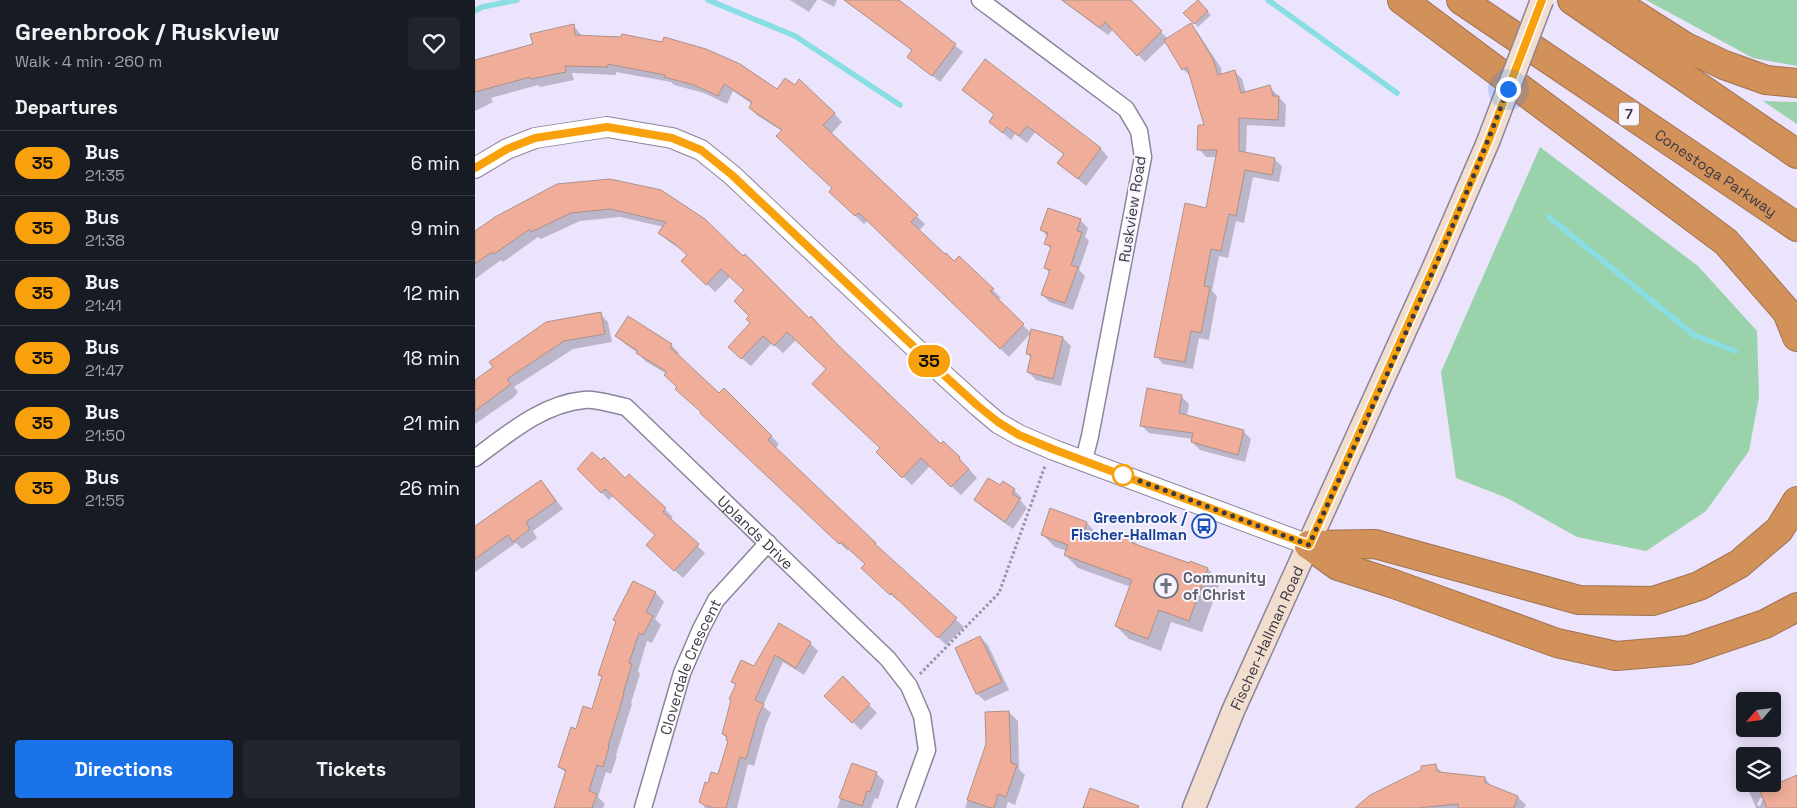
<!DOCTYPE html>
<html lang="en">
<head>
<meta charset="utf-8">
<style>
  :root { --surface:#171b24; --page:#20242c; --text:#f1f3f6; --muted:#9ea1a6; --line:#363941; --accent:#1a73e8 }
  body { margin:0; font-family:"Space Grotesk",sans-serif; background:var(--page); color:var(--text); height:100vh; display:flex; flex-direction:column; font-size:19px; white-space:nowrap }
  * { box-sizing:border-box; margin:0 }
  p { font-size:16px; color:var(--muted) }
  .icon { flex:none; width:28px; height:28px; fill:none; stroke:currentColor; stroke-width:2; stroke-linecap:round; stroke-linejoin:round }
  .map { position:relative; flex:1; overflow:hidden }
  .panel { display:flex; flex-direction:column; background:var(--surface); width:475px }
  .panel>* { flex:none }
  .badge { padding:0 10px; border-radius:16px; font-size:18px; line-height:32px }
  .needle { width:32px; rotate:242deg }
  .buttons { position:absolute; left:1261px; top:692px; display:grid; gap:10px }
  .buttons a { display:grid; place-items:center; width:45px; height:45px; border-radius:5px; background:var(--surface); box-shadow:0 2px 12px #0003; font-size:25px }
  .you { position:absolute; width:25px; height:25px; margin:-12px; border:4px solid #fff; border-radius:50%; background:#1a73e8; box-shadow:0 0 0 8px #1a73e833 }
  .map>.badge { position:absolute; translate:-50% -50%; box-shadow:0 0 0 2px #fff }
  h2 { padding:0 15px; font-size:19px; line-height:45px }
  .round { display:grid; place-items:center; flex:none; width:52px; height:52px; border-radius:5px; background:var(--page) }
  .summary { display:flex; align-items:center; justify-content:space-between; height:85px; padding:0 15px }
  h1 { font-size:24px; font-weight:800; line-height:38px }
  .primary-button { display:flex; gap:10px; margin-top:auto; padding:10px 15px }
  .primary-button a { flex:1; height:58px; border-radius:5px; background:var(--accent); color:#fff; font-size:20px; font-weight:800; line-height:58px; text-align:center }
  .primary-button a+a { background:var(--page); color:var(--text) }
  ul { padding:0; list-style:none }
  li { display:flex; align-items:center; gap:15px; height:65px; padding:0 15px; border-top:1px solid var(--line) }
  li div { flex:1 }
  li b { display:block; font-size:19px }
  li em { font-style:normal }
  li .badge { min-width:55px; font-weight:700; text-align:center }
  main { display:flex; flex:1; min-height:0 }
  .map>svg:first-child { display:block }
</style>
</head>
<body>
<main>
<section class="panel">
<div class="summary"><div><h1>Greenbrook / Ruskview</h1><p>Walk · 4 min · 260 m</p></div><a class="round"><svg class="icon" aria-label="heart" viewBox="0 0 24 24"><path d="M12 20l-8-8c-3-5 5-10 8-4 3-6 11-1 8 4z"/></svg></a></div>
<h2>Departures</h2>
<ul>
<li><span class="badge" style="background:#f8a10d;color:#111">35</span><div><b>Bus</b><p>21:35</p></div><em>6 min</em></li>
<li><span class="badge" style="background:#f8a10d;color:#111">35</span><div><b>Bus</b><p>21:38</p></div><em>9 min</em></li>
<li><span class="badge" style="background:#f8a10d;color:#111">35</span><div><b>Bus</b><p>21:41</p></div><em>12 min</em></li>
<li><span class="badge" style="background:#f8a10d;color:#111">35</span><div><b>Bus</b><p>21:47</p></div><em>18 min</em></li>
<li><span class="badge" style="background:#f8a10d;color:#111">35</span><div><b>Bus</b><p>21:50</p></div><em>21 min</em></li>
<li><span class="badge" style="background:#f8a10d;color:#111">35</span><div><b>Bus</b><p>21:55</p></div><em>26 min</em></li>
</ul>
<div class="primary-button"><a>Directions</a><a>Tickets</a></div>
</section>
<div class="map">
<svg width="1322" height="808" viewBox="0 0 1322 808">
  <rect width="100%" height="100%" fill="#ece4fd"/>
  <g fill="#9ad2ab">
    <polygon points="1171,0 1322,0 1322,66 1278,58"/>
    <polygon points="1288,101 1322,102 1322,124"/>
    <polygon points="1065,147 1223,266 1282,331 1284,397 1274,451 1231,511 1171,551 1102,537 1032,498 981,478 966,372"/>
  </g>
  <g fill="#0003" fill-rule="evenodd">
    <polygon points="315,0 342,0 334,12"/>
    <polygon points="346,0 362,0 359,7"/>
    <polygon points="369,0 423,0 488,52 465,82 434,57 438,51"/>
    <polygon points="586,0 649,0 663,9 693,39 716,25 723,33 746,68 747,75 759,71 767,79 771,93 795,87 811,105 810,127 772,125 771,153 799,159 807,166 804,182 778,177 769,223 761,221 753,258 744,256 737,291 742,296 734,340 724,338 718,369 688,364 681,356 732,209 742,157 731,157 724,149 731,126 716,77 708,69 691,42 670,62 638,29 633,35"/>
    <polygon points="723,2 736,15 723,27 710,13"/>
    <polygon points="99,26 107,36 303,91 359,113 367,122 356,134 450,224 444,231 479,263 484,257 526,298 522,300 556,333 534,357 393,220 389,224 364,200 359,189 307,131 283,116 275,108 277,104 258,91 252,104 229,93 199,85 196,82 141,72 141,75 97,73 99,80 65,87 63,85 16,98 18,102 0,111 0,65 59,45"/>
    <polygon points="511,61 626,149 633,157 611,186 584,163 590,155 560,132 552,143 540,134 536,140 516,122 520,115 489,90"/>
    <polygon points="135,180 334,320 466,445 484,458 502,478 486,495 455,466 437,485 402,452 407,448 353,369 322,339 308,353 297,343 276,366 263,355 276,323 270,291 255,277 240,292 208,261 214,255 193,241 185,233 189,227 145,217 105,221 66,239 63,237 28,262 26,260 0,279 0,232"/>
    <polygon points="605,220 613,228 610,237 614,241 604,270 610,276 598,310 575,302 567,295 575,273 570,268 577,250 571,244 573,237 567,230"/>
    <polygon points="125,314 133,322 137,342 98,349 39,387 43,392 39,397 0,424 0,382"/>
    <polygon points="557,331 588,338 596,346 586,386 561,380 553,372 557,358 552,354"/>
    <polygon points="142,336 196,345 204,353 202,356 244,395 249,390 304,444 300,449 407,552 489,627 471,645 425,599 423,601 388,568 391,565 374,549 373,551 355,534 228,413 192,374 170,361 163,353 150,344"/>
    <polygon points="706,396 714,404 712,416 768,431 776,439 770,462 725,450 717,442 718,439 674,433 666,425"/>
    <polygon points="103,469 150,480 154,475 198,517 195,520 230,553 208,578 180,553 181,536 138,496 134,500"/>
    <polygon points="65,481 73,489 88,509 58,531 62,538 47,549 41,543 0,572 0,528"/>
    <polygon points="525,487 539,490 547,498 545,500 552,508 538,529 509,508 501,500"/>
    <polygon points="576,510 612,523 624,536 624,538 636,542 658,540 664,546 733,569 745,582 727,632 696,622 686,651 654,639 641,626 656,587 603,568 590,555 592,551 580,547 567,534"/>
    <polygon points="159,582 181,593 189,602 180,619 186,625 177,643 172,641 163,671 165,674 156,703 157,704 141,755 142,756 136,774 131,772 123,797 130,804 128,808 80,808 91,773 85,767 102,730 117,710 128,678 125,675"/>
    <polygon points="304,625 335,643 343,651 329,675 308,662 288,706 296,713 291,724 279,766 273,764 262,808 229,808 230,806 226,802 234,785 244,776 254,742 248,734 262,686 258,682 279,667"/>
    <polygon points="505,637 513,645 534,690 510,701 502,694"/>
    <polygon points="368,678 402,713 386,730 351,696"/>
    <polygon points="534,712 543,721 544,769 550,775 540,805 533,802 531,808 490,808 512,745"/>
    <polygon points="378,765 401,773 409,781 403,799 400,798 396,808 362,808"/>
    <polygon points="960,766 969,774 1010,778 1017,787 1043,797 1051,805 1049,808 882,808"/>
    <path d="M1298,775L1306,784L1322,777V808H1281L1271,784H1298ZM1285,798H1288L1285,806L1282,805Z"/>
  </g>
  <g fill="none" stroke-linecap="round" stroke-linejoin="round">
    <g stroke="#88dee3" stroke-width="5.5">
      <polyline points="233,0 320,36 425,105"/>
      <polyline points="793,0 922,93"/>
      <polyline points="0,11 7,7 42,0"/>
      <polyline points="1074,217 1219,335 1260,351"/>
    </g>
  </g>
  <g fill="#f0ae9a" stroke="#ac9189">
    <polygon points="369,0 424,0 481,44 457,76 432,57 437,50"/>
    <polygon points="587,0 656,0 687,31 662,56 630,22 625,28"/>
    <polygon points="723,0 733,11 719,24 708,13"/>
    <polygon points="716,23 738,59 743,75 760,70 766,93 795,85 798,96 804,96 803,120 764,118 764,151 800,158 797,175 770,170 761,216 754,214 746,251 736,249 729,286 735,287 726,333 716,331 710,362 679,357 710,203 731,208 742,150 722,150 723,125 729,125 712,67 707,70 689,40"/>
    <polygon points="99,24 100,35 146,37 147,34 187,42 189,37 231,49 265,64 302,89 310,78 320,85 324,79 360,113 348,125 443,215 436,222 470,254 471,253 479,261 484,256 519,289 515,291 549,324 525,349 384,213 380,216 354,192 357,188 301,136 307,130 274,108 277,102 249,84 243,96 219,85 189,77 190,75 133,64 133,67 90,66 91,72 56,79 55,77 0,92 0,60 58,44 55,34"/>
    <polygon points="510,59 626,148 603,179 582,163 589,154 552,126 544,136 532,127 528,133 514,122 519,114 487,90"/>
    <polygon points="135,179 186,190 230,219 268,256 270,254 334,318 336,316 362,344 466,444 468,441 485,457 484,459 494,469 476,487 446,458 427,478 401,452 405,448 337,384 351,369 312,332 299,346 288,336 266,359 253,347 275,323 271,319 274,316 259,301 269,290 246,269 231,285 206,261 212,255 200,244 183,233 191,222 135,209 96,213 56,232 55,229 19,254 17,252 0,264 0,231 20,217 82,184"/>
    <polygon points="573,208 606,219 602,231 607,232 596,265 603,267 590,303 566,295 575,270 569,268 576,246 569,244 573,233 565,230"/>
    <polygon points="126,312 130,334 89,341 32,379 36,384 0,411 0,380 18,367 14,362 71,322"/>
    <polygon points="153,316 197,344 195,347 244,393 249,388 297,436 293,440 401,543 400,544 482,618 463,638 416,593 415,595 386,568 390,564 366,542 364,544 225,413 226,412 200,389 202,387 189,375 192,372 161,353 163,351 140,336"/>
    <polygon points="556,329 588,337 578,379 552,372 556,355 551,354"/>
    <polygon points="672,388 707,395 704,413 769,430 763,455 716,442 718,433 665,426"/>
    <polygon points="117,452 126,460 129,457 150,478 154,474 191,508 188,512 224,544 199,571 171,545 180,535 130,489 126,493 102,469"/>
    <polygon points="513,478 525,485 528,481 540,489 537,494 545,499 530,522 499,500"/>
    <polygon points="66,480 81,501 51,522 55,529 38,542 33,535 0,559 0,526"/>
    <polygon points="575,508 612,522 609,531 635,541 638,532 659,539 657,543 714,563 715,561 733,568 714,621 684,610 673,639 640,626 657,580 589,555 593,545 566,535"/>
    <polygon points="158,581 181,592 171,612 178,616 168,635 164,633 154,663 157,664 148,694 149,694 133,746 134,747 128,767 122,765 114,791 122,794 117,808 79,808 91,770 83,767 96,727 101,729 108,706 117,709 127,676 123,675 141,621 138,620"/>
    <polygon points="304,623 336,642 321,668 300,655 280,700 289,704 283,716 271,759 265,757 251,808 239,808 229,805 224,802 230,782 233,783 236,772 243,774 253,741 251,740 252,736 247,734 256,700 254,699 261,684 256,682 266,660 279,666"/>
    <polygon points="505,636 527,682 501,694 480,648"/>
    <polygon points="368,676 395,704 377,723 349,696"/>
    <polygon points="534,711 536,763 542,765 531,797 523,794 519,808 516,808 492,800 511,744 510,712"/>
    <polygon points="377,763 402,772 395,792 392,791 387,806 364,798"/>
    <polygon points="961,764 962,771 964,771 964,772 1010,777 1010,783 1043,796 1039,808 983,808 983,804 942,808 880,808 895,795 946,770 946,766"/>
    <polygon points="1322,775 1322,808 1292,808 1282,784 1301,784"/>
    <polygon points="615,788 664,806 663,808 608,808"/>
  </g>
  <g fill="none" stroke-linecap="round" stroke-linejoin="round">
    <g stroke="#8b849a" stroke-width="19">
      <g id="minor">
        <polyline points="505,0 651,109 664,131 668,157 615,436 609,460"/>
        <path id="s1" d="M0,458C33,434 67,404 109,400C120,398 139,405 151,407L413,659L434,686L447,716L452,750L431,808"/>
        <path id="s2" d="M168,808L207,673L226,629L241,600L293,543"/>
      </g>
    </g>
    <g stroke="#8b849a" stroke-width="22">
      <polyline id="tertiary" points="0,168 32,149 60,138 132,127 197,138 226,150 257,175 471,377 503,406 523,423 544,435 579,450 834,545"/>
    </g>
    <g stroke="#8b849a" stroke-width="25">
      <g id="secondary">
        <path id="s3" d="M719,808L758,711L958,269L1013,142"/>
      </g>
    </g>
    <g stroke="#9e7252" stroke-width="30">
      <g id="motorway">
        <polyline points="927,0 1251,242 1312,312 1322,337"/>
        <path id="s4" d="M986,0L1322,227"/>
        <polyline points="1097,0 1322,154"/>
        <polyline points="1137,0 1209,46 1249,65 1291,80 1322,83"/>
        <polyline points="834,545 900,544 1104,600 1178,601 1224,586 1264,564 1304,530 1322,501"/>
        <polyline points="834,545 863,566 919,584 1082,643 1141,656 1213,650 1290,624 1322,607"/>
      </g>
    </g>
    <polyline stroke="#9892a4" stroke-width="3" stroke-dasharray="2.5 2.5" stroke-linecap="butt" points="445,674 524,593 570,466"/>
    <use href="#minor" stroke="#fff" stroke-width="16"/>
    <use href="#tertiary" stroke="#fff" stroke-width="20"/>
    <use href="#secondary" stroke="#f2dece" stroke-width="22"/>
    <use href="#motorway" stroke="#d3915a" stroke-width="28"/>
    <g stroke="#8b849a" stroke-width="25" stroke-linecap="butt">
      <polyline id="secondary-bridge" points="1013,142 1067,0"/>
    </g>
    <use href="#secondary-bridge" stroke="#f2dece" stroke-width="22"/>
  </g>
  <g fill="none" stroke-linecap="round" stroke-linejoin="round">
    <g stroke="#fff" stroke-width="11">
      <polyline id="line" points="0,168 32,149 60,138 132,127 197,138 226,150 257,175 471,377 503,406 523,422 544,435 580,450 834,545 974,233 1013,142 1067,0"/>
    </g>
    <use href="#line" stroke="#f8a10d" stroke-width="8"/>
    <path stroke="#3c3943" stroke-width="5" stroke-dasharray="0 9" d="M648,475L644,473L834,545C903,394 974,243 1033,89"/>
  </g>
  <defs>
    <g id="bus-ring" transform="scale(1.25)"><circle r="9.5" fill="#f7f4fe" stroke="#1a4fb4" stroke-width="1.5"/><path d="M-5-6H5V4H4V6H2V4H-2V6H-4V4H-5ZM-3.5-4V0h7V-4ZM-3.5 1.2v1.5H-2V1.2ZM2 1.2v1.5H3.5V1.2Z" fill="#1a4fb4"/></g>
    <g id="church-ring" transform="scale(1.25)"><circle r="9.5" fill="#f7f4fe" stroke="#6b7280" stroke-width="1.5"/><path d="M-1.2-6h2.4v3.5h3.3v2.4h-3.3V6h-2.4V-.1h-3.3v-2.4h3.3Z" fill="#6b7280"/></g>
  </defs>
  <g fill-rule="evenodd">
    <use href="#bus-ring" x="729" y="526"/>
    <use href="#church-ring" x="691" y="586"/>
  </g>
  <circle fill="#fff" stroke="#f8a10d" stroke-width="2.5" cx="648" cy="475" r="10"/>
  <g text-anchor="middle" dominant-baseline="central" stroke-width="4" stroke-linejoin="round" paint-order="stroke">
    <rect fill="#f7f4fe" stroke="#74717b" stroke-width="1" x="1144" y="102.5" width="20" height="23" rx="4"/>
    <g font-size="14" font-weight="bold" fill="#3c3943">
      <text x="1154" y="114">7</text>
    </g>
    <g font-size="15" fill="#3c3943" stroke="#f7f4fe">
      <text stroke="none"><textPath href="#s4" startOffset="308">Conestoga Parkway</textPath></text>
      <text transform="translate(657 209) rotate(-81)">Ruskview Road</text>
      <text stroke="none"><textPath href="#s1" startOffset="348">Uplands Drive</textPath></text>
      <text stroke="none"><textPath href="#s3" startOffset="185">Fischer-Hallman Road</textPath></text>
      <text stroke="none"><textPath href="#s2" startOffset="149">Cloverdale Crescent</textPath></text>
    </g>
    <g font-size="15" font-weight="bold" fill="#164399" stroke="#f7f4fe" text-anchor="end">
      <text x="712" y="517">Greenbrook /<tspan x="712" dy="17">Fischer-Hallman</tspan></text>
    </g>
    <g font-size="15" font-weight="bold" fill="#5b616d" stroke="#f7f4fe" text-anchor="start">
      <text x="708" y="577">Community<tspan x="708" dy="17">of Christ</tspan></text>
    </g>
  </g>
</svg>
<div class="buttons">
<a><svg class="needle" viewBox="-14 -14 28 28"><path d="M0-13l5 13h-10z" fill="#e53935"/><path d="M0 13l5-13h-10z" fill="#9ea1a6"/></svg></a>
<a><svg class="icon" aria-label="layers" viewBox="0 0 24 24"><path d="M12 4l9 5-9 5-9-5zM3 14l9 5 9-5"/></svg></a>
</div>
<div class="you" style="left:1033px;top:89px"></div>
<b class="badge" style="left:454px;top:361px;background:#f8a10d;color:#111">35</b>
</div>
</main>
</body>
</html>
